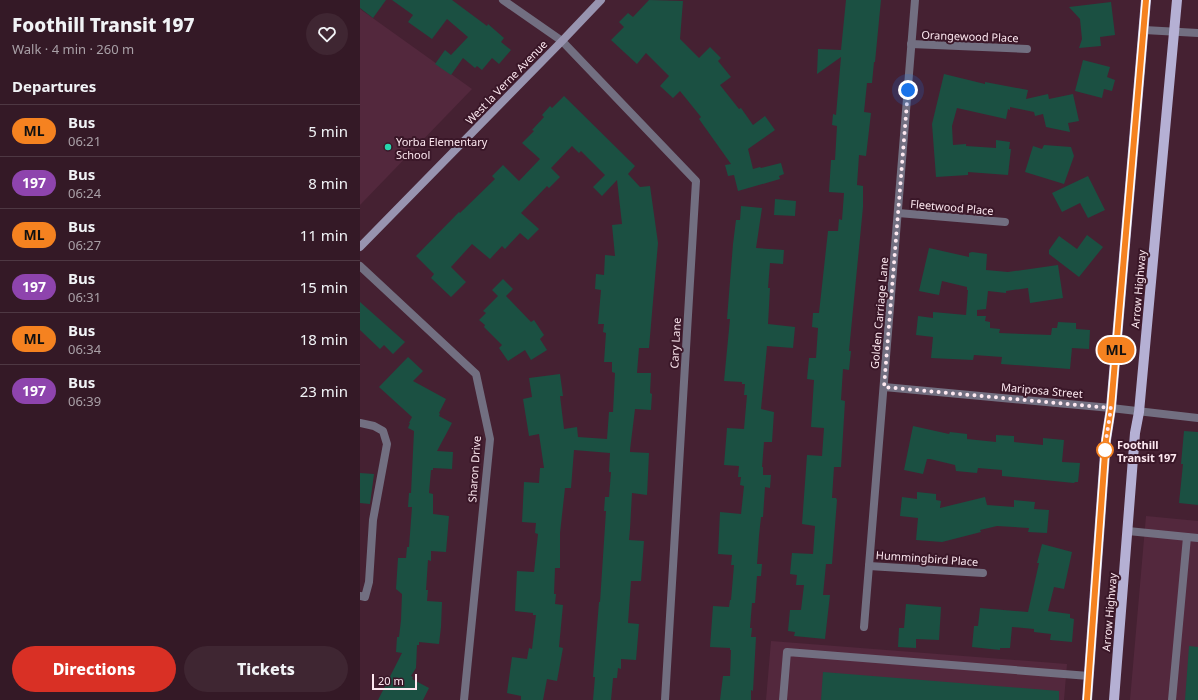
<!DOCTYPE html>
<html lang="en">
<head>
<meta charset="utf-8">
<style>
  :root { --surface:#341926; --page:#3f2632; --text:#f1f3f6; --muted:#a9a0a7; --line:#4e3843; --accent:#d93025 }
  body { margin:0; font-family:"Noto Sans",sans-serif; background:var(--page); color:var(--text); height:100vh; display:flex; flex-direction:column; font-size:15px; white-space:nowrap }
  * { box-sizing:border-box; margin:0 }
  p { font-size:13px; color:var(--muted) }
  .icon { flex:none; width:22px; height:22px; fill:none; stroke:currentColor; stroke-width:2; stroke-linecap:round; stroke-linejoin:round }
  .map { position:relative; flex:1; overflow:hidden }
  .panel { display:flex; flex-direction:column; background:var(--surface); width:360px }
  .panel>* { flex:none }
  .badge { padding:0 8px; border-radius:13px; font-size:14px; line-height:26px }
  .scale { position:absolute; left:12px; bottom:10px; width:45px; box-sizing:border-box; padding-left:4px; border:2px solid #fde8f0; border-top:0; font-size:11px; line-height:14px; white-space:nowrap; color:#fde8f0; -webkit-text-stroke:3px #3a1728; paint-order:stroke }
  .you { position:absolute; width:20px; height:20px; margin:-10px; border:3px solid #fff; border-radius:50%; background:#1a73e8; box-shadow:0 0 0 6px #1a73e833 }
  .map>.badge { position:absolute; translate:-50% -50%; box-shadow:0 0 0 2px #fff }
  h2 { padding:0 12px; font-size:15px; line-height:36px }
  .round { display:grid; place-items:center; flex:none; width:42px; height:42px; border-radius:21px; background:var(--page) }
  .headline { display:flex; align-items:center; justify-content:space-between; height:68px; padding:0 12px }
  h1 { font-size:19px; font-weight:800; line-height:30px }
  .primary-button { display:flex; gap:8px; margin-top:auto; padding:8px 12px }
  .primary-button a { flex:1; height:46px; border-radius:24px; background:var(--accent); color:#fff; font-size:16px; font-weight:800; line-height:46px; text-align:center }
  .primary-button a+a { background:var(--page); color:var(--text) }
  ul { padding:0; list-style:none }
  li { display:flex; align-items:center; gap:12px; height:52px; padding:0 12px; border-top:1px solid var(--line) }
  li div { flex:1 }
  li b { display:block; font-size:15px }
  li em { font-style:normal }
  li .badge { min-width:44px; font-weight:700; text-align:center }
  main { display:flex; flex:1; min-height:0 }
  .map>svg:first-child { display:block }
</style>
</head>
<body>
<main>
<section class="panel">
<div class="headline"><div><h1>Foothill Transit 197</h1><p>Walk · 4 min · 260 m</p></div><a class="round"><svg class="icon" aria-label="heart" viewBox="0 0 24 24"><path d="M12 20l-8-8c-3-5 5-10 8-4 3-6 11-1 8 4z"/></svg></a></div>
<h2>Departures</h2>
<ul>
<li><span class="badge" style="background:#f58220;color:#111">ML</span><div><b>Bus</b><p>06:21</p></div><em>5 min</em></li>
<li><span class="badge" style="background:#8e44ad;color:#fff">197</span><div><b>Bus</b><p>06:24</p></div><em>8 min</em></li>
<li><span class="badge" style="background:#f58220;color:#111">ML</span><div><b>Bus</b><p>06:27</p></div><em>11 min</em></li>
<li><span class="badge" style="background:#8e44ad;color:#fff">197</span><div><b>Bus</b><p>06:31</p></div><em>15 min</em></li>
<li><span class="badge" style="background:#f58220;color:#111">ML</span><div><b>Bus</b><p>06:34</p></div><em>18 min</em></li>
<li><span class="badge" style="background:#8e44ad;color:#fff">197</span><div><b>Bus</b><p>06:39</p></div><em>23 min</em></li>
</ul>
<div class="primary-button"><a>Directions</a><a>Tickets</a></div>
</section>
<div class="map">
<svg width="838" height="700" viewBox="0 0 838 700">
  <rect width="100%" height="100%" fill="#452132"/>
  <g fill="#53283d">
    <polygon points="0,9 112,89 0,205"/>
    <polygon points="786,516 838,521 838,700 770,700"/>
    <polygon points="411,641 707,664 704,700 406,700"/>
  </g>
  <g fill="#1b5042">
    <polygon points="0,0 26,0 13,18 0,8"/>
    <polygon points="32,0 92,0 127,26 128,24 144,38 141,42 151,50 139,64 132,58 122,70 117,66 115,68 103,58 91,75 75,64 85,50 91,55 108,37 87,19 72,39 48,22 53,15"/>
    <polygon points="289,0 323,1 320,39 339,58 350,47 361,58 358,61 371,77 360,85 379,109 381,108 393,125 405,116 415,130 388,149 393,169 400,167 401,168 421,163 424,174 419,176 420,179 378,191 374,175 368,176 365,165 371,164 339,119 341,117 320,91 313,98 300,86 309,76 286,53 277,64 251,40 264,27 259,22 268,13 273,17"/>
    <polygon points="486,0 521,0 515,62 514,62 512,83 507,83 504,112 511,113 506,156 499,155 497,185 503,186 503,207 489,351 491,351 489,370 483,369 481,400 485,401 481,467 474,467 472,498 476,498 477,500 472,564 466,564 463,595 470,595 465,639 434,636 435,632 428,631 430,610 441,610 444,585 436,585 437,575 430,574 432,553 453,554 455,526 442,524 447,455 462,456 464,428 451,427 454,380 447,379 449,358 456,358 458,328 452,327 453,313 459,313 468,231 478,231 479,219 482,220 484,193 469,192 471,160 475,160 477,126 472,125 473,114 476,115 481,57 457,74 458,49 481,50"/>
    <polygon points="751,2 755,35 740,37 741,46 719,48 722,39 720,19 709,7"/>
    <polygon points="723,60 750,67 747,77 755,80 752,91 744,89 742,98 715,91"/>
    <polygon points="584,74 625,84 625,82 668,90 666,99 688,94 689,99 713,94 719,121 708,123 710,132 686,127 683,114 675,116 674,112 650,107 650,110 648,109 646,119 597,108 592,126 593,145 606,144 606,146 636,148 636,140 650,142 649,149 651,149 648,175 608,172 608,175 576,177 572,124"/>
    <polygon points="204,96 275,166 268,174 280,187 290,186 298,243 289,348 279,348 277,373 291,373 290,393 292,394 291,410 275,409 270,450 270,452 289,453 287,495 272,493 270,529 269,540 284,541 281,581 271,581 268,623 279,624 276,660 261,659 261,669 258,668 257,678 253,678 253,679 251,700 233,700 235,677 233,677 239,602 240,602 246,511 244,511 245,497 249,497 251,472 249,472 250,453 214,450 211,488 205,488 200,533 200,568 195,568 194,594 196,594 195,604 203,605 199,647 203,648 197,681 187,679 183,700 161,700 161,696 147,693 152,657 167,659 169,648 172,649 176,615 173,615 173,613 155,611 157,571 174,572 178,534 175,533 176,523 162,522 164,482 179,483 180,468 184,468 179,434 169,436 163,399 172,397 169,378 200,374 203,396 200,396 204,429 217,427 218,437 247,439 249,412 253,412 255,373 252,372 252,362 244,362 246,333 243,332 244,324 238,324 241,290 235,289 236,274 244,275 245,255 255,256 252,225 262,224 257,180 242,196 233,187 245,175 221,151 219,153 212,146 191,168 200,177 189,188 187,186 161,213 179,229 168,240 160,233 145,249 142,246 130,259 112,244 91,267 106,282 91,297 71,278 74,274 56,256 99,212 100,213 135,179 132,176 143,165 159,181 180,159 162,143 174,131 172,130 184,117 182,115 190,106 192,108"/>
    <polygon points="684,145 711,147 714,156 704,184 665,172 673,146 682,149"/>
    <polygon points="728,176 745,210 728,218 720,203 702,212 692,193"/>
    <polygon points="415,199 436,201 435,216 414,215"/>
    <polygon points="381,206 402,208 396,248 424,250 423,264 410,263 408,288 410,288 408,324 435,327 433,348 407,346 401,409 414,412 412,442 404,442 402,467 403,467 403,475 411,475 410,488 405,487 403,517 401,517 399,536 397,564 402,564 401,576 397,576 395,603 392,603 390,628 392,628 391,637 396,637 393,691 391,690 391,700 360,700 363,676 370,676 371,650 370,650 370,648 350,647 353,606 369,607 370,600 371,600 374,565 371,565 372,555 358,554 360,512 381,514 384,486 380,485 381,477 378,477 379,466 364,465 367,428 384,429 387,395 384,395 385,384 382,384 382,382 364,381 370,319 367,319 373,244 376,220 380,220"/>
    <polygon points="727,235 743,247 719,277 689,254 689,250 699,236 717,249"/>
    <polygon points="569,248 609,257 609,253 612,252 627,254 626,270 648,272 698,265 703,298 670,303 668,288 646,291 646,293 628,291 626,309 617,310 617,316 626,316 625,321 630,322 630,328 640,329 639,333 691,335 692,328 697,328 698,322 716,323 716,329 730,330 729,349 712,348 710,369 641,364 642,357 614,355 613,360 571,358 573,337 556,335 558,316 573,318 573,312 606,315 608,290 607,290 607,287 582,281 579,295 559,291"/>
    <polygon points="143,279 153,289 146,296 171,322 174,320 184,335 180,339 187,350 171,360 165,350 148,361 139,348 142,345 124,327 125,325 119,320 126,313 123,311 138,296 132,290"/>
    <polygon points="0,302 45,342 33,354 24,345 20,349 0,330"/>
    <polygon points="48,357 63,371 53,381 86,399 79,413 80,414 79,416 92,423 77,451 93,452 92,469 73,468 73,470 71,470 69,493 73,494 73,514 89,516 86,552 71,551 71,561 68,560 66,590 68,590 67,601 82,602 81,627 79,644 59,642 59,645 57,645 56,668 51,676 53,677 52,679 69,688 63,700 18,700 42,653 36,652 37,637 39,637 41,620 42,594 36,589 38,558 46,558 47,547 49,547 52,507 48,507 49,493 51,493 54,431 48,428 50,423 49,423 52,417 19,387"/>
    <polygon points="553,426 589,434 590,432 607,434 607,439 636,442 636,435 654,436 654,442 683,445 683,438 704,440 702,462 720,463 718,482 715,482 714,483 642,476 642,470 618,468 617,473 596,471 595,465 570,459 567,459 563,474 544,470"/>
    <polygon points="824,431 838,432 838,505 819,503 823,464 821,464"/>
    <polygon points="0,473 14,474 10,504 0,503"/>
    <polygon points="557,492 576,494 576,500 581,501 580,508 625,497 627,505 654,507 654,500 675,502 674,509 689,510 687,533 668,532 669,528 637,526 620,530 621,532 582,542 556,540 558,518 540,516 542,497 557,499"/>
    <polygon points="682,544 712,552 704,589 694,587 688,611 710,614 710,618 714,619 712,642 690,640 691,634 674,632 674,629 652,627 650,648 640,648 640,650 612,647 614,626 618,626 620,608 668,612 679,563 677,563"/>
    <polygon points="546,604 581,607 579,640 556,639 556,648 538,647 539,628 544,628"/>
    <polygon points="829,646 838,647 838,700 825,700"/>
    <polygon points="463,672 699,691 699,700 461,700"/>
  </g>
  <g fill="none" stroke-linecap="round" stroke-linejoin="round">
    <g stroke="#726f81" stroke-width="8">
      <polyline points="0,423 14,426 23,431 27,444 13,520 9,582 5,597 0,596"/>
      <polyline points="768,531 838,538"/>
      <polyline points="423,700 427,652 729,676"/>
      <polyline points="812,700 827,537"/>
    </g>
    <g stroke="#726f81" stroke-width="8">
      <polyline points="143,0 202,41 336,181 305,700"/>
      <polyline points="784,30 838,33"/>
      <polyline points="551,44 667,49"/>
      <polyline points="538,213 645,222"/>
      <polyline points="0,266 116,374 130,439 104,700"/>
      <polyline points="524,387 751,408 838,418"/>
      <polyline points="509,566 623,573"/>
      <polyline points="504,627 555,0"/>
    </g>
    <polyline stroke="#9894b0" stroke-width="8" points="0,247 202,41 241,0"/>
    <g stroke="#b5b0d4" stroke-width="10">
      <polyline points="727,700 746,440 751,408 786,0"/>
      <polyline points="754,700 775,433 779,412 817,0"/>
    </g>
  </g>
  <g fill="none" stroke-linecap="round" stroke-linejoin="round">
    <g stroke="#fff" stroke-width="9">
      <polyline id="line" points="727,700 746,440 751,408 786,0"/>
    </g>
    <use href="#line" stroke="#f58220" stroke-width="6"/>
    <polyline stroke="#fde8f0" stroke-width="4" stroke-dasharray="0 7.2" points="548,90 524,387 751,408 746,440 744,455 745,450"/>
  </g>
  <circle fill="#27d5ad" stroke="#3a1728" stroke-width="1.5" cx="28" cy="147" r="4"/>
  <circle fill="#fff" stroke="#f58220" stroke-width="2" cx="745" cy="450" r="8"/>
  <g text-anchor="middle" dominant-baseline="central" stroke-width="4" stroke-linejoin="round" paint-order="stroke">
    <g font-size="11" fill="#fde8f0" stroke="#3a1728">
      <text transform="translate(610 36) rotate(2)">Orangewood Place</text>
      <text transform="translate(146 82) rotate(-46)">West la Verne Avenue</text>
      <text transform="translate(592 207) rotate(5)">Fleetwood Place</text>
      <text transform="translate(778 289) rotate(-85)">Arrow Highway</text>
      <text transform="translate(519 313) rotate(-85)">Golden Carriage Lane</text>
      <text transform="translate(315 343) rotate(-87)">Cary Lane</text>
      <text transform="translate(682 390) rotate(5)">Mariposa Street</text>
      <text transform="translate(114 469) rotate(-86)">Sharon Drive</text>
      <text transform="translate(567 558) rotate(4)">Hummingbird Place</text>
      <text transform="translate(749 612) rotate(-85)">Arrow Highway</text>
    </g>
    <g font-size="11" fill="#fde8f0" stroke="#3a1728" text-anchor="start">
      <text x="36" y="141">Yorba Elementary<tspan x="36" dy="13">School</tspan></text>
    </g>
    <g font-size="11" font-weight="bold" fill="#fde8f0" stroke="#3a1728" text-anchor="start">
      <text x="757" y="444">Foothill<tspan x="757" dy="13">Transit 197</tspan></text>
    </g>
  </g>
</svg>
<div class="scale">20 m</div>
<div class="you" style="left:548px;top:90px"></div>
<b class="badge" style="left:756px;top:350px;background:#f58220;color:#111">ML</b>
</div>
</main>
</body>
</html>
